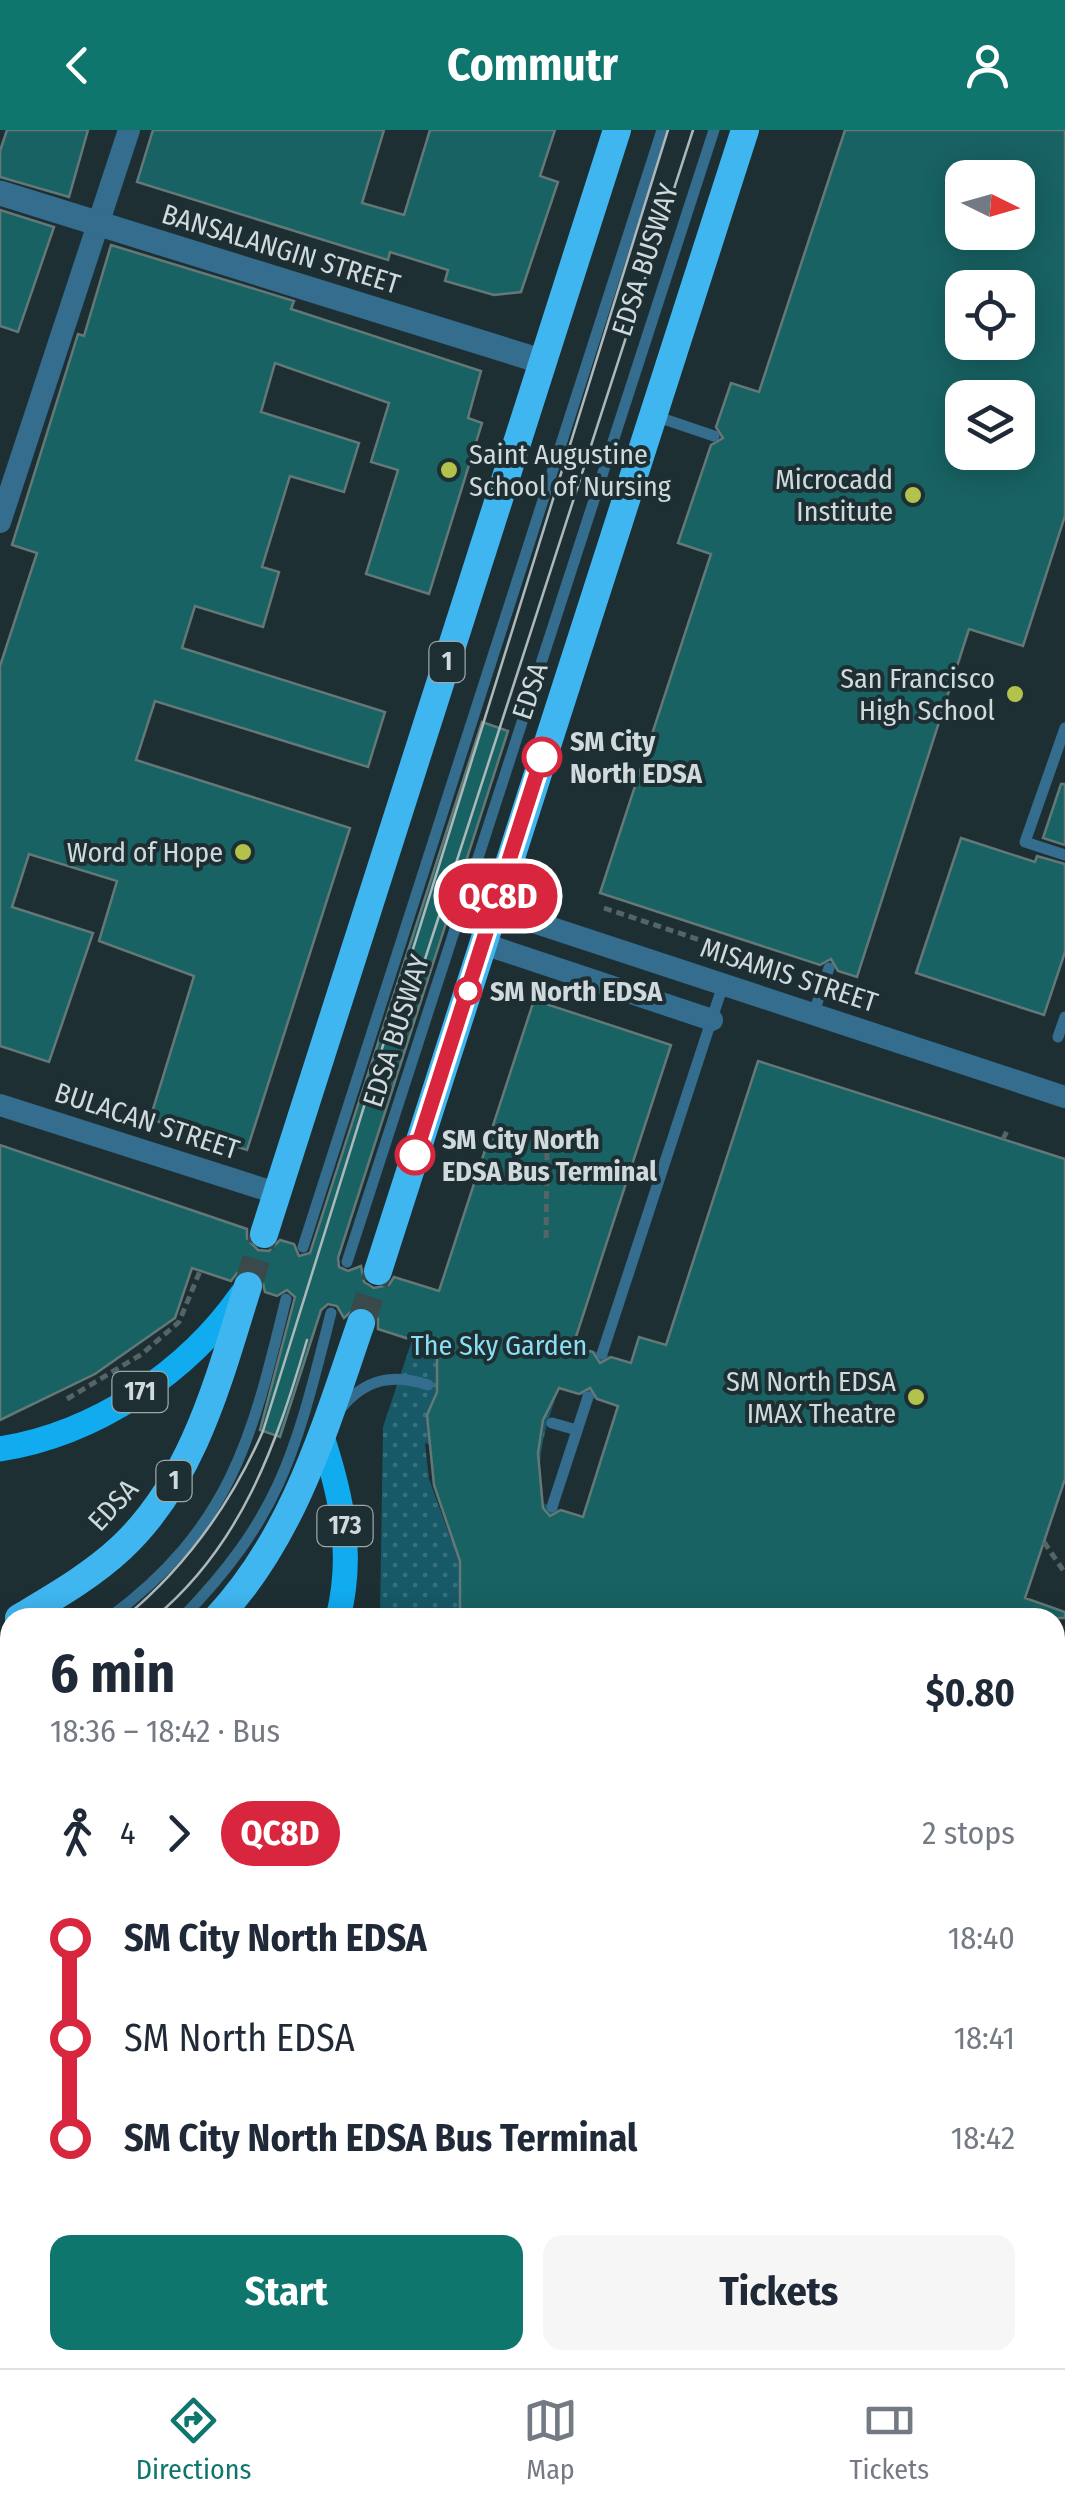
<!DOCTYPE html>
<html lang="en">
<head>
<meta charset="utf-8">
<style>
  :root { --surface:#fff; --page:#f6f6f7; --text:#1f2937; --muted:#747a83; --line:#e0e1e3; --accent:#0f766e }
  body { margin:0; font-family:"Fira Sans Condensed",sans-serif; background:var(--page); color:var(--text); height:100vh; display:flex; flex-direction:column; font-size:38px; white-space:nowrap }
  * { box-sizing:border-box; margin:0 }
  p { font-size:32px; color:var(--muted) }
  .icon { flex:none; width:55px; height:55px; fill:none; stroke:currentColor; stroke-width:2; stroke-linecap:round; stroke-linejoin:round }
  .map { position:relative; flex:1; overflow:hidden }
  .details { position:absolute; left:0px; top:1478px; width:1065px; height:762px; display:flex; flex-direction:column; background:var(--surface); border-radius:30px 30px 0 0; box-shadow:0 5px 25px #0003 }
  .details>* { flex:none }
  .badge { padding:0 20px; border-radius:32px; font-size:35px; line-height:65px }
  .needle { width:65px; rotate:95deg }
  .tools { position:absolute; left:945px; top:30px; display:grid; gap:20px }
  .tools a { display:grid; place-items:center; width:90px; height:90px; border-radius:20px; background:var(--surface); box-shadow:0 5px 25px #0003; font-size:50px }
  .map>.badge { position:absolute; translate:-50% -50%; box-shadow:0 0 0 5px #fff }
  .legs { display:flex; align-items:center; gap:15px; height:110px; padding:0 50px; font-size:32px }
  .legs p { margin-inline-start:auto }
  .headline { display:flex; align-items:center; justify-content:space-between; height:170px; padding:0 50px }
  h1 { font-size:55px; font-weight:700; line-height:75px }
  .primary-button { display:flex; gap:20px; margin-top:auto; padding:20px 50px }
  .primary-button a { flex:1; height:115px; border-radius:20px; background:var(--accent); color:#fff; font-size:40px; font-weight:700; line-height:115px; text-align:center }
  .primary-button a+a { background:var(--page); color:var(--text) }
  ul { padding:0 50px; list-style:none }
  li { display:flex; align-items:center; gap:35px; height:100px; font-size:38px }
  li i { display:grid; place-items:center; width:15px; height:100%; margin:0 12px; background:currentColor }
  li i::after { content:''; width:25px; height:25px; margin:-12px; border:8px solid; border-radius:50%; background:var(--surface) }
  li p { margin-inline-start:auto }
  li:first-child i { background:linear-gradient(#0000 50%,currentColor 0) }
  li:last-child i { background:linear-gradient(currentColor 50%,#0000 0) }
  header { display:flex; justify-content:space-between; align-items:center; height:130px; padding:0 50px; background:var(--accent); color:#fff; font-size:45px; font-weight:700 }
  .tab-bar { display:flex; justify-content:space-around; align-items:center; height:140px; border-top:2px solid var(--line); background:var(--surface); font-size:28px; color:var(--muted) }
  .tab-bar a { display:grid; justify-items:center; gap:5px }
  .tab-bar .current { color:var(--accent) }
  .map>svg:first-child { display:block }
</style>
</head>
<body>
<header><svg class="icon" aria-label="back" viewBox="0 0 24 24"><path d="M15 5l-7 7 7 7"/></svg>Commutr<svg class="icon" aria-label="person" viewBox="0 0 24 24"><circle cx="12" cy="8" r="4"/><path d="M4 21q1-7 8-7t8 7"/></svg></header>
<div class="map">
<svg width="1065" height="2238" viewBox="0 0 1065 2238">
  <defs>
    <pattern id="park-dots" width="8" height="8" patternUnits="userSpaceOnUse" patternTransform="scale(2.5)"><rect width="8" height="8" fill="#175967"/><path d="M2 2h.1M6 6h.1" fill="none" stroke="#38707c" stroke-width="1.8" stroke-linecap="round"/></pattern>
  </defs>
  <rect width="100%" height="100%" fill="#1e2f33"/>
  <g fill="url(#park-dots)" fill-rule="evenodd">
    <path d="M534,870L671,915L573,1215L631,1233L618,1276L559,1258C545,1298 534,1331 543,1373L572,1384L540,1487L380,1488L383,1297L412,1210L423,1213ZM425,1313L450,1321L472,1401L451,1409L429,1349Z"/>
    <polygon points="57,2230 248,2230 246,2238 54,2238"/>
  </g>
  <g fill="#186263" stroke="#647878" stroke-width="2.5" fill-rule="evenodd">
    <polygon points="7,0 88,0 69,67 0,47 0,21"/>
    <polygon points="153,0 384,0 362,73 404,85 430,0 555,0 540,46 558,52 521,162 494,165 445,151 448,140 390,122 388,130 137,52"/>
    <path d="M845,0H1065V386L1023,516L969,499L857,847L838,841L831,829L820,835L600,763L711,424L678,413L711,315L723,308L716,297L731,253L759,262ZM962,48H1018V102H962ZM962,158H1018V212H962ZM962,268H1018V322H962Z"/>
    <polygon points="0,80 54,97 18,202 0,196"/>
    <polygon points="111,115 294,171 291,179 481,241 468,288 482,293 429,464 366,444 398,340 371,332 389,273 275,233 261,282 359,313 344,362 290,346 262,437 279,442 263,497 195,476 182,518 385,582 368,637 155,571 136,630 350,698 247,1020 150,989 194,846 99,811 117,751 29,724 12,777 93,803 49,932 0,916 0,536 37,423 12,415 78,204 84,206"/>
    <path d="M482,592L508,601L338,1128L339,1137L348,1141L361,1136L364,1152L374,1158L389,1155L394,1147L439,1161L534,870L671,915L573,1216L593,1222L600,1233L611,1227L631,1233L639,1207L666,1215L758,931L1065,1029V1349L1025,1468L1065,1482V1488H460V1431L434,1355L427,1285L437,1262V1218L378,1199V1189L368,1177L357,1176L344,1188L337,1176L328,1174L321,1180L280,1307L260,1300L295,1167L287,1160L277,1166L265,1162L261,1145L252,1139L237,1143L231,1151L192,1138L175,1188L95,1244L0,1290V1015L247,1099V1109L258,1120L269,1121L280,1110L294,1114L299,1126L310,1123ZM559,1258L579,1264L590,1258L597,1269L618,1276L583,1387L561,1380L550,1386L543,1378L538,1323L543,1290Z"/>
    <polygon points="1061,654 1065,654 1065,715 1043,708"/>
    <polygon points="961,708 1035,732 1037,726 1065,734 1065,822 1044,885 916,843"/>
  </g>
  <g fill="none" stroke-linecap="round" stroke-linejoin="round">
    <g stroke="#39494c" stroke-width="25" stroke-dasharray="25 12" stroke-linecap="butt">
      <polyline points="0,2083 10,2050"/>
      <polyline points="22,2238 25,2230"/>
    </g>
    <g stroke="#39494c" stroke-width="28" stroke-dasharray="28 14" stroke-linecap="butt">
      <polyline points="248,1156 264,1104"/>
      <polyline points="361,1193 378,1141"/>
    </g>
    <g stroke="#556467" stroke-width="5" stroke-dasharray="8 5" stroke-linecap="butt">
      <polyline points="604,778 703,811"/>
      <polyline points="1003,1009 1007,1001"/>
      <polyline points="546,1108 547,1016"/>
      <polyline points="67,1269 142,1224 179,1192 200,1141"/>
      <polyline points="1044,1412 1065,1443"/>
      <polyline points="166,2230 166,2238"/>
    </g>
    <g stroke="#346d8d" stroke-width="11">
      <polyline points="652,285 714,306"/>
      <polyline points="1065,598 1025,712 1065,725"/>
      <polyline points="813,885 829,838"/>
      <polyline points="1058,907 1065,887"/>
      <polyline points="303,1117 662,0"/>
      <polyline points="347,1132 714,0"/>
      <polyline points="602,1224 723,855"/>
      <path d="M342,1277C366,1249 393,1243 428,1255"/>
      <polyline points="552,1293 577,1300"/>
      <polyline points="552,1377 588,1267"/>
      <path d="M109,1488C231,1397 252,1309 286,1169"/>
      <path d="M182,1488C283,1384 296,1319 331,1183"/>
      <polyline points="0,1544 10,1539"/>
      <polyline points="0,1605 10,1600"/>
      <polyline points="1055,1918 1065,1886"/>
      <polyline points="269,2230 294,2238"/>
      <polyline points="817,2238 820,2230"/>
      <polyline points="954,2238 957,2230"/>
    </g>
    <g stroke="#346d8d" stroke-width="22">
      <polyline points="0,392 129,0"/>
      <polyline points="494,779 1065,967"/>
      <polyline points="484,814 712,890"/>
      <polyline points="0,975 276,1063"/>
    </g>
    <polyline stroke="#346d8d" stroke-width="25" points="0,63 544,232"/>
    <g stroke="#11abef" stroke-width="25">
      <path d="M322,1307C342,1368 354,1424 338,1488"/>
      <path d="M0,1319C95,1304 187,1243 242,1164"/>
      <polyline points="0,1677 10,1679"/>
    </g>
    <g stroke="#40b6f0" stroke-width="28">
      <polyline points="264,1104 617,0"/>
      <polyline points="378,1141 745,0"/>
      <path d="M19,1488C54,1467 91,1446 121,1418C194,1350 219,1248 248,1156"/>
      <path d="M217,1488C294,1406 325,1297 361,1193"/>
      <polyline points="0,1632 10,1627"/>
    </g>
    <g stroke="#adb8bb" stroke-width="2.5">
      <polyline points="416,857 693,0"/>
      <path d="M124,1488C186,1437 231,1374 263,1301L668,0"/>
      <path d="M154,1488C242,1415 276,1315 307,1210"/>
      <polyline points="0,1566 10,1560"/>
      <polyline points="0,1586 10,1581"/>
    </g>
    <g stroke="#adb8bb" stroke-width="8" stroke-dasharray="18 18" stroke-linecap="butt">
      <polyline points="0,2202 10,2169"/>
      <polyline points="9,2238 12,2230"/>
    </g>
  </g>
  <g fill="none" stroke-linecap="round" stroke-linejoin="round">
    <g stroke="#fff" stroke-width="22">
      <polyline id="line-1" points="415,1025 542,627"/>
    </g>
    <use href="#line-1" stroke="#d7263d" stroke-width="15"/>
  </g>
  <g fill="#b3c24b" stroke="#1e2f33" stroke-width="4">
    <circle cx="449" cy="340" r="10"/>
    <circle cx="913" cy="365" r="10"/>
    <circle cx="1015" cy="564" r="10"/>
    <circle cx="243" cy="722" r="10"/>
    <circle cx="916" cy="1267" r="10"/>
  </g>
  <g fill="#fff" stroke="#d7263d" stroke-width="5">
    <circle cx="542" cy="627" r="18"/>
    <circle cx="468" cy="861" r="12"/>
    <circle cx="415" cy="1025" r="18"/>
  </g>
  <g text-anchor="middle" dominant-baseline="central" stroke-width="8" stroke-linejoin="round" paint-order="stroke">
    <g fill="#1e2f33" stroke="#9ba7a9" stroke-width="2.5">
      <rect x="429.5" y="512" width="35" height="40" rx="8"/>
      <rect x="112.5" y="1242" width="55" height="40" rx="8"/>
      <rect x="156.5" y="1331" width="35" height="40" rx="8"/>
      <rect x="317.5" y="1376" width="55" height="40" rx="8"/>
    </g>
    <g font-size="25" font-weight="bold" fill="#d0dadc">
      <text x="447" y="532">1</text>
      <text x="140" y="1262">171</text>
      <text x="174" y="1351">1</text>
      <text x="345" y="1396">173</text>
    </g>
    <g font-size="28" fill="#d0dadc" stroke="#1e2f33">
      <text transform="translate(281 119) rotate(17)">BANSALANGIN STREET</text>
      <text transform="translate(645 130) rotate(-72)">EDSA BUSWAY</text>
      <text transform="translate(530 561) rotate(-72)">EDSA</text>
      <text transform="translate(789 845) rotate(18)">MISAMIS STREET</text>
      <text transform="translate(396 901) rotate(-72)">EDSA BUSWAY</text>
      <text transform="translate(147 991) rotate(18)">BULACAN STREET</text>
      <text transform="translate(113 1375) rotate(-47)">EDSA</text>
    </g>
    <g font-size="28" fill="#d0dadc" stroke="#1e2f33" text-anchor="end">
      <text x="469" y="324" text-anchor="start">Saint Augustine<tspan x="469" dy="32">School of Nursing</tspan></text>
      <text x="893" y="349">Microcadd<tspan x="893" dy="32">Institute</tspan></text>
      <text x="995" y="548">San Francisco<tspan x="995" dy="32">High School</tspan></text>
      <text x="223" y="722">Word of Hope</text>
      <text x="896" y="1251">SM North EDSA<tspan x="896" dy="32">IMAX Theatre</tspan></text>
    </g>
    <g font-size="28" font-weight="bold" fill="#d0dadc" stroke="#1e2f33" text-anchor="start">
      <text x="570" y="611">SM City<tspan x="570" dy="32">North EDSA</tspan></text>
      <text x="490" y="861">SM North EDSA</text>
      <text x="442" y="1009">SM City North<tspan x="442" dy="32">EDSA Bus Terminal</tspan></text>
    </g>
    <g font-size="28" fill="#8bdff5" stroke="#1e2f33">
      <text x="499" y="1215">The Sky Garden</text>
    </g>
  </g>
</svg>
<div class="tools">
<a><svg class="needle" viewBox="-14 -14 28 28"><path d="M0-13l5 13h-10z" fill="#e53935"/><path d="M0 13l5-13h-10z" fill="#747a83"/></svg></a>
<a><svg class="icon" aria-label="locate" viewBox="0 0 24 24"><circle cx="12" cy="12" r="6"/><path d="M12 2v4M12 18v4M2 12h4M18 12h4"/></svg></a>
<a><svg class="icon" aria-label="layers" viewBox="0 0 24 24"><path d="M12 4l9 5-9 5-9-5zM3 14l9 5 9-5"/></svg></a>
</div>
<b class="badge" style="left:498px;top:766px;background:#d7263d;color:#fff">QC8D</b>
<section class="details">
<div class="headline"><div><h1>6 min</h1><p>18:36 – 18:42 · Bus</p></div><b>$0.80</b></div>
<div class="legs"><svg class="icon" aria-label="walk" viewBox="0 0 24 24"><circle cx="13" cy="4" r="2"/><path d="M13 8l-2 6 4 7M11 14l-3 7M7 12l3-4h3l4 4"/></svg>4<svg class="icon" aria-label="forward" viewBox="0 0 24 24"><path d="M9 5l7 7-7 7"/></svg><b class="badge" style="background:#d7263d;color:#fff">QC8D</b><p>2 stops</p></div>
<ul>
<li><i style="color:#d7263d"></i><b>SM City North EDSA</b><p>18:40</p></li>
<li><i style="color:#d7263d"></i><span>SM North EDSA</span><p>18:41</p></li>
<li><i style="color:#d7263d"></i><b>SM City North EDSA Bus Terminal</b><p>18:42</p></li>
</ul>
<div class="primary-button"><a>Start</a><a>Tickets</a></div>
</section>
</div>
<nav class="tab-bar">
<a class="current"><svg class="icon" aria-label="directions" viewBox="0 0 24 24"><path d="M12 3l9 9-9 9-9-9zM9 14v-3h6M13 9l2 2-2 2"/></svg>Directions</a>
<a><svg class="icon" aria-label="map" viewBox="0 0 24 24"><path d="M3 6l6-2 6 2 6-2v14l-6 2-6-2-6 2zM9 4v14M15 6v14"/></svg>Map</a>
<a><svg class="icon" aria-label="tickets" viewBox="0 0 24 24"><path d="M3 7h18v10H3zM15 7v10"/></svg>Tickets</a>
</nav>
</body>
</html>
